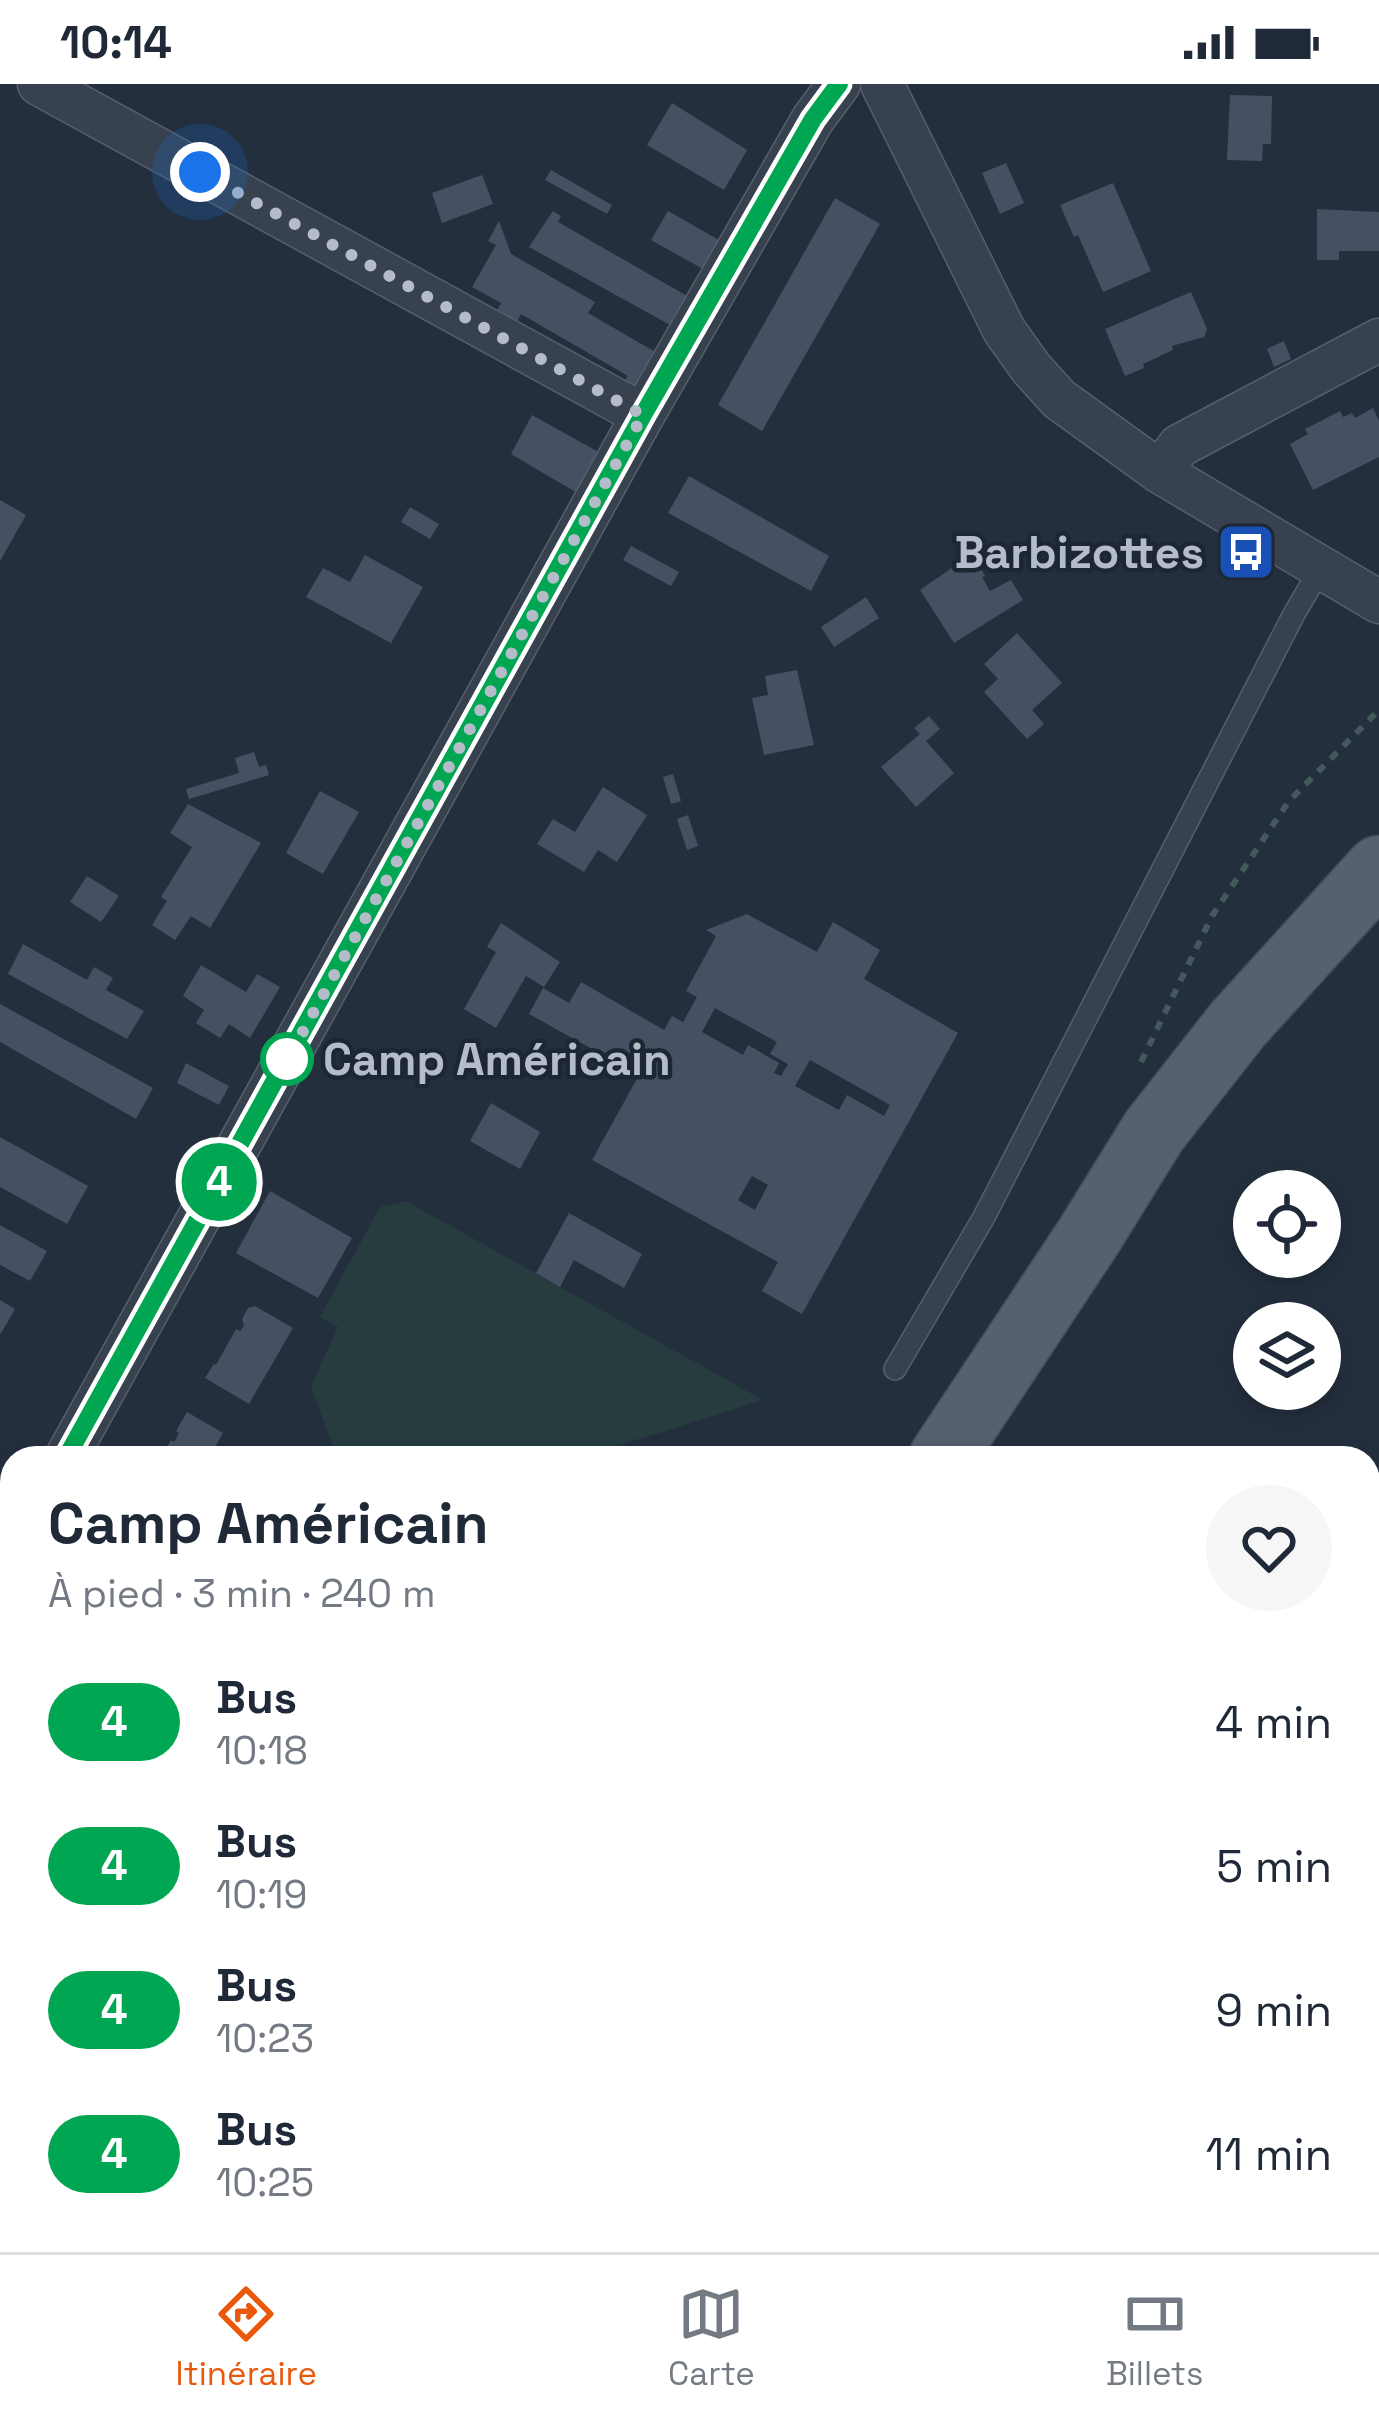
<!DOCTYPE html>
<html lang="fr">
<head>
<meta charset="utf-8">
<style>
  :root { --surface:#fff; --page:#f6f6f7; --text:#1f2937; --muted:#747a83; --line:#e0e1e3; --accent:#ea580c }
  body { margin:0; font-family:"Space Grotesk",sans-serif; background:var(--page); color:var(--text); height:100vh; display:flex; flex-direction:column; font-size:45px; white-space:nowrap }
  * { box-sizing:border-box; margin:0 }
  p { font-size:39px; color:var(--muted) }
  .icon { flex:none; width:66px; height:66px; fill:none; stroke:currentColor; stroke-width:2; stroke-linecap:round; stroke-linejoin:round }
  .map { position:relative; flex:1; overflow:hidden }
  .drawer { position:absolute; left:0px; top:1362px; width:1380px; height:807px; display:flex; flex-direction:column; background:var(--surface); border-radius:36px 36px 0 0; box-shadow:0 6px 18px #0003 }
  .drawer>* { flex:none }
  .badge { padding:0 24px; border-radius:39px; font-size:42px; line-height:78px }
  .buttons { position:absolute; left:1233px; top:1086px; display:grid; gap:24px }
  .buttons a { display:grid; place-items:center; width:108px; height:108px; border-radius:50%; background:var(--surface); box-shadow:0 6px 18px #0003; font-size:60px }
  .you { position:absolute; width:60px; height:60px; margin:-30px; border:9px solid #fff; border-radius:50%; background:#1a73e8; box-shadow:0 0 0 18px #1a73e833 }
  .map>.badge { position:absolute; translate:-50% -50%; box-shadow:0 0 0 6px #fff }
  .round { display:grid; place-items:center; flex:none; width:126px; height:126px; border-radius:63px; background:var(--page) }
  .headline { display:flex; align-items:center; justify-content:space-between; height:204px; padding:0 48px }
  h1 { font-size:57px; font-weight:700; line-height:90px }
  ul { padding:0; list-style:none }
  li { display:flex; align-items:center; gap:36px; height:144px; padding:0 48px }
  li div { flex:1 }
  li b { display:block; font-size:45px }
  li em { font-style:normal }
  li .badge { min-width:132px; font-weight:700; text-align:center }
  .status { display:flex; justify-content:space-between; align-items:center; height:84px; padding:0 60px; background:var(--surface); direction:ltr }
  .status svg { height:33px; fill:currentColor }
  .tabs { display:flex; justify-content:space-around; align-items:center; height:168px; border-top:3px solid var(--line); background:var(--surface); font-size:33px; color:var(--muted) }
  .tabs a { display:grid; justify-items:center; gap:6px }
  .tabs .current { color:var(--accent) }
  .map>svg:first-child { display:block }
</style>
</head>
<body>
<div class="status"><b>10:14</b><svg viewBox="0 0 49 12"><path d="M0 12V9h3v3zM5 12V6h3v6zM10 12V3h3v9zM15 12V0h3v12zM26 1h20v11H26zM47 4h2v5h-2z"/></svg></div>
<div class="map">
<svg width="1379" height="2168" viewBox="0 0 1379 2168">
  <rect width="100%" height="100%" fill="#242f3e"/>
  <polygon fill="#263c3f" points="406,1117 763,1316 580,1374 337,1374 311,1302 338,1243 320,1233 380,1123"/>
  <g fill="#455162" fill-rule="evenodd">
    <polygon points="1230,11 1272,12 1271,60 1263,60 1262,77 1227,76"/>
    <polygon points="672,19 747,66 724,106 647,61"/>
    <polygon points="1006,79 1024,119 1000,130 982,89"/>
    <polygon points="551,86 612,121 607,130 545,96"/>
    <polygon points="482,91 493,120 442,139 432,109"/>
    <polygon points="1113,99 1151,187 1103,208 1078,151 1074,153 1060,121"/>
    <polygon points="835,114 880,140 762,347 718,321"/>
    <polygon points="1317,125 1379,128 1379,167 1339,167 1339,176 1317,176"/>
    <polygon points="553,127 561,132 558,138 689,213 672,242 529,163"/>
    <polygon points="668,127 719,156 703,185 651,156"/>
    <polygon points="499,137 511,170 595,218 588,229 657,269 635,306 623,300 628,292 521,230 512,247 492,236 501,219 472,203 496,161 488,157"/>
    <polygon points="1191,208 1207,245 1204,253 1172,262 1173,266 1143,280 1144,284 1125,292 1105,245"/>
    <polygon points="1284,257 1291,275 1274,283 1267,265"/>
    <polygon points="1373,324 1379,337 1379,373 1313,406 1290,360 1308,350 1305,345 1340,327 1343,333 1352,329 1355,334"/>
    <polygon points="532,331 602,370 579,410 511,370"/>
    <polygon points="689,392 829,472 811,507 668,429"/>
    <polygon points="0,416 26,431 0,477"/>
    <polygon points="410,423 439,440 430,455 401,438"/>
    <polygon points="631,462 679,488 671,502 623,476"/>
    <polygon points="972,470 985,492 982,493 990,507 1011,496 1023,516 954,559 920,506"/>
    <polygon points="365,471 423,503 391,559 306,513 323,484 350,498"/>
    <polygon points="866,513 879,534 834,563 821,543"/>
    <polygon points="1017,549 1062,599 1032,626 1044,640 1027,655 984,608 998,595 984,580"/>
    <polygon points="797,586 814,661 764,671 752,614 768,611 765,592"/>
    <polygon points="929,632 940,645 926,657 954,689 916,723 881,683 920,650 914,644"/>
    <polygon points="254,668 259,683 266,681 269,691 189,715 186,705 239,689 235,674"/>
    <polygon points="673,690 681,717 671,720 663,693"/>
    <polygon points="603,703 647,731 617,778 598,766 584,788 537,760 553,735 575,748"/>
    <polygon points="320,707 359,728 323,790 286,769"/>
    <polygon points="188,720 261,759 210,844 191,832 175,856 152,841 167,817 161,813 192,763 170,749"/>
    <polygon points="688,731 698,762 687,766 677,735"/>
    <polygon points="87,792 119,812 101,838 70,818"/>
    <path d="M747,830L817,868L833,838L880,866L864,895L958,949L802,1230L762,1207L778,1178L592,1076L639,991L529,930L543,904L569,919L581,898L664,946L672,932L683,938L697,913L686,907L716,852L706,846ZM715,924L777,958L770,970L788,980L781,992L774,989L779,979L748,961L743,971L702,948ZM810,976L890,1021L884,1032L847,1011L839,1026L795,1002ZM752,1092L768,1101L755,1126L738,1116Z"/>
    <polygon points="501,839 560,878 544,903 526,892 496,944 464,925 496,868 487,863"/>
    <polygon points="23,860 87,896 94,883 113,894 106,906 144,927 127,955 8,890"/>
    <polygon points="201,881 246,908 257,890 280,903 250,954 229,940 220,954 196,939 204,926 183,912"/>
    <polygon points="0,920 153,1004 136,1035 0,958"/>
    <polygon points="186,979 229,1002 219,1021 177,999"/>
    <polygon points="491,1019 540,1048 520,1085 470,1057"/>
    <polygon points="0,1053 88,1102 67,1140 0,1103"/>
    <polygon points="270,1107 352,1154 318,1214 236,1169"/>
    <polygon points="569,1129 642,1170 624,1204 574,1176 560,1203 536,1189"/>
    <polygon points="0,1141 47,1167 30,1197 0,1181"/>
    <polygon points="0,1216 15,1225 0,1251"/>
    <polygon points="255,1222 293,1244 249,1320 205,1294 214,1280 216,1281 236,1245 240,1247 244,1242 242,1235 248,1224"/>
    <polygon points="187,1328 223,1349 209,1374 161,1374 171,1356 174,1358 179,1349 176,1347"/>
    <polygon points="0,1707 12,1714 12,1756 0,1749"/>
    <polygon points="0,1869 12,1876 12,1924 0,1917"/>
    <polygon points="67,2157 100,2157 112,2160 110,2168 64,2168"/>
  </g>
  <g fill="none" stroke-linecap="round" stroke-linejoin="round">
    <g stroke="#565f6c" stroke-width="24">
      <polyline id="service" points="895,1285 984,1133 1294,530 1321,484"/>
    </g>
    <g stroke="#565f6c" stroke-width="45">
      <g id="minor">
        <polyline points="39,0 643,331"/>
        <polyline points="882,0 1004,246 1031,284 1059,315 1160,388 1379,518"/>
        <polyline points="1160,388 1179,362 1379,256"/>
        <polyline points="66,1374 643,331 813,35 839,0"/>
        <polyline points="0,1491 12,1469"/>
        <polyline points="1368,1678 1379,1673"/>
        <polyline points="0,2074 12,2053"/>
        <polyline points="178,2168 181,2157"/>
      </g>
    </g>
    <g stroke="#414a57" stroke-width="69">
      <g id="primary">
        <polyline points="942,1374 1089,1152 1154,1047 1238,940 1379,785"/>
        <polyline points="568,2168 571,2157"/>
      </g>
    </g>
    <polyline stroke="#44595c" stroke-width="6" stroke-dasharray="9 9" stroke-linecap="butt" points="1141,978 1212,832 1289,717 1379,626"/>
    <use href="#service" stroke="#38414e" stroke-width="21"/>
    <use href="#minor" stroke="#38414e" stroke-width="42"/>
    <use href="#primary" stroke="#56606e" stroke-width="66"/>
  </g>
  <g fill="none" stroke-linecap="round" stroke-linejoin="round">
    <g stroke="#fff" stroke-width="27">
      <polyline id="line" points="66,1374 643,331 813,35 839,0"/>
    </g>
    <use href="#line" stroke="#00a651" stroke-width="18"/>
    <polyline stroke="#b4bcc9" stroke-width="12" stroke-dasharray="0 21.6" points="200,88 643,331 284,982 287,975"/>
  </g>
  <defs>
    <g id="bus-square" transform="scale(3)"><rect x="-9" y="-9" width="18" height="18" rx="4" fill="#1a4fb4" stroke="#1d2633"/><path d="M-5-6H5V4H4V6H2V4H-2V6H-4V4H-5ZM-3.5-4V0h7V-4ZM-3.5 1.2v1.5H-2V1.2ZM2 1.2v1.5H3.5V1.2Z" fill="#fff"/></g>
  </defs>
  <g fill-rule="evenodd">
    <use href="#bus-square" x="1246" y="468"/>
  </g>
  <circle fill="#fff" stroke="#00a651" stroke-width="6" cx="287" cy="975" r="24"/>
  <g text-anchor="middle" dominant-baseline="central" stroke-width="9" stroke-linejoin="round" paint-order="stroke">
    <g font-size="45" font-weight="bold" fill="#b4bcc9" stroke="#1d2633" text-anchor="end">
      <text x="1204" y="468">Barbizottes</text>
    </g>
    <g font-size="45" font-weight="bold" fill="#b4bcc9" stroke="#1d2633" text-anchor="start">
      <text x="323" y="975">Camp Américain</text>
    </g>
  </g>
</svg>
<div class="buttons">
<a><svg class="icon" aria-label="locate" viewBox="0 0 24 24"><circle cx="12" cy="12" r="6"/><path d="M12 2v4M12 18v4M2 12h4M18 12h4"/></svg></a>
<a><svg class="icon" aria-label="layers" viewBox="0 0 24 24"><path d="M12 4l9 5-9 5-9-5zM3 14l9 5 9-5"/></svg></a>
</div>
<div class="you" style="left:200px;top:88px"></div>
<b class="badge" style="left:219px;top:1098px;background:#00a651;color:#fff">4</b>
<section class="drawer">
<div class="headline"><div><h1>Camp Américain</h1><p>À pied · 3 min · 240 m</p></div><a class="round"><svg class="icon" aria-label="heart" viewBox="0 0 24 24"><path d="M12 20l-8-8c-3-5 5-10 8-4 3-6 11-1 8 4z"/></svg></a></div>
<ul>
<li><span class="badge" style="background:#00a651;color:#fff">4</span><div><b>Bus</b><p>10:18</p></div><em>4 min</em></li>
<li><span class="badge" style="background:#00a651;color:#fff">4</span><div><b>Bus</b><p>10:19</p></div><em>5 min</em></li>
<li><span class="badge" style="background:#00a651;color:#fff">4</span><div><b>Bus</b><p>10:23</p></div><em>9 min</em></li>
<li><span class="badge" style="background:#00a651;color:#fff">4</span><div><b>Bus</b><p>10:25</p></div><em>11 min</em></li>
</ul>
</section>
</div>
<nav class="tabs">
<a class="current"><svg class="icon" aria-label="directions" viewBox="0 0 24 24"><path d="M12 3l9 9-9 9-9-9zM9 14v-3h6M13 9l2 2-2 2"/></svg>Itinéraire</a>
<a><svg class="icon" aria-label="map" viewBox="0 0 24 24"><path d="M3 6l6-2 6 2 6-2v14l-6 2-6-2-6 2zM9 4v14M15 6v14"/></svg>Carte</a>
<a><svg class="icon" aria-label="tickets" viewBox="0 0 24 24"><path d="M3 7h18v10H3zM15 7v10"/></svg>Billets</a>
</nav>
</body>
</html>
